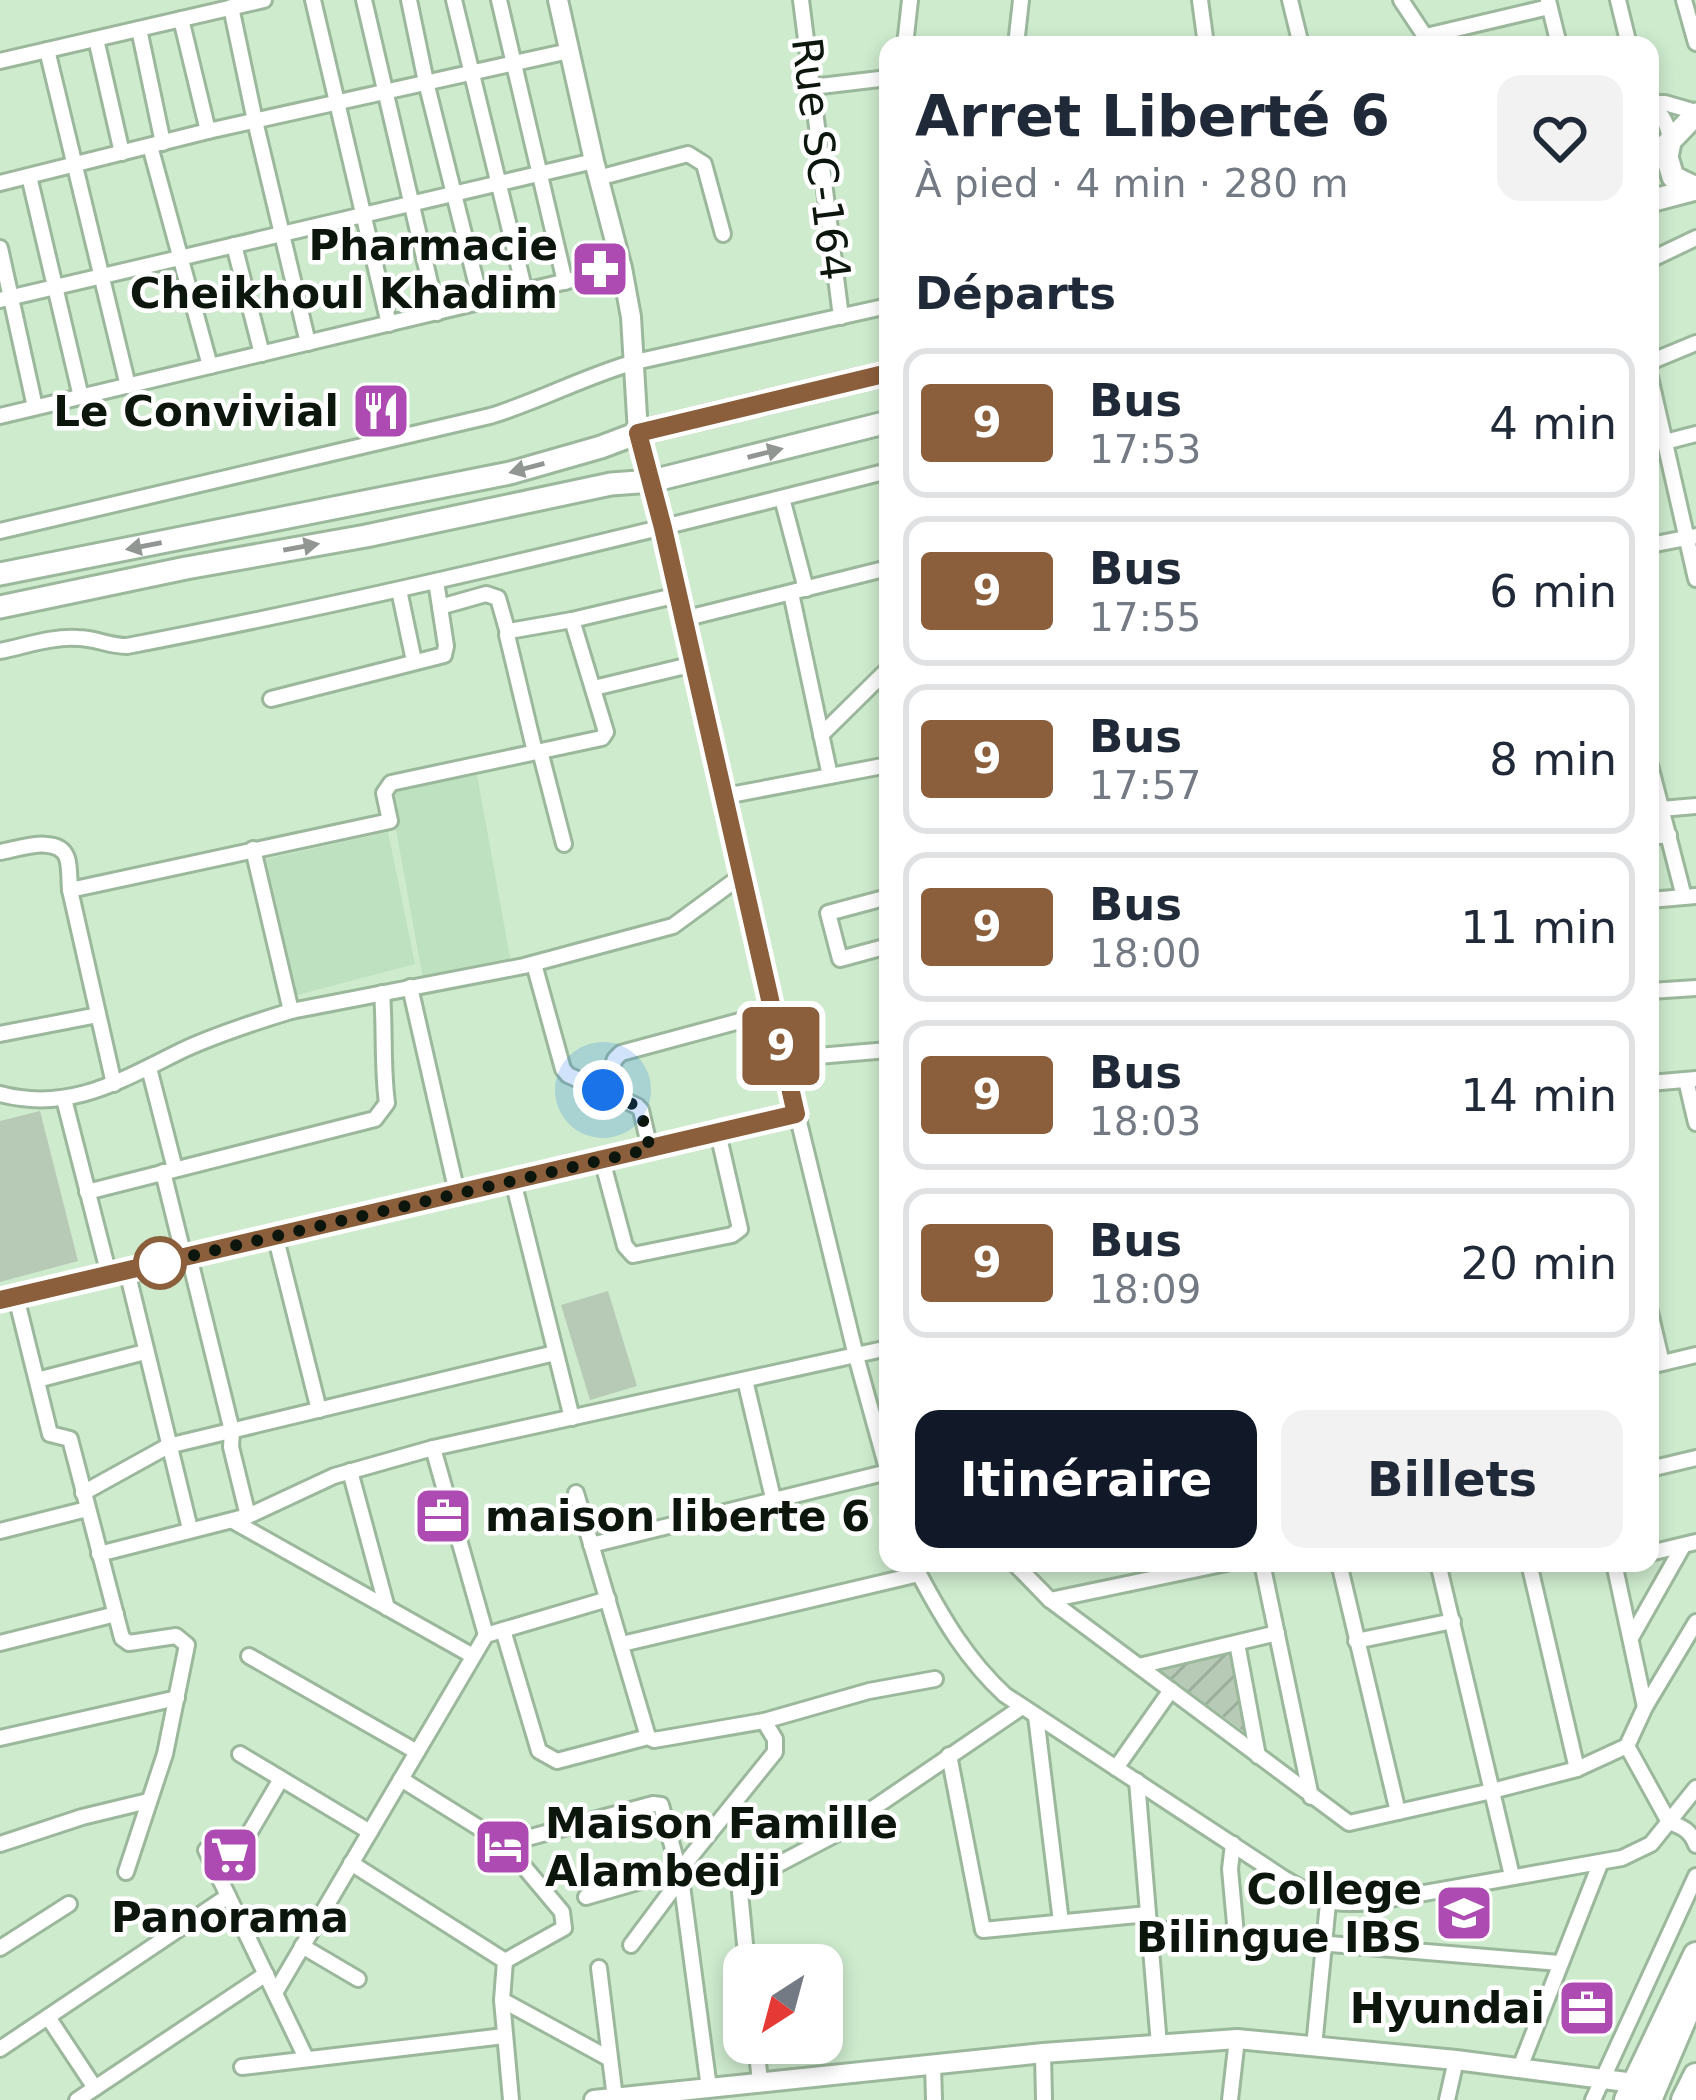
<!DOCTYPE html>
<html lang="fr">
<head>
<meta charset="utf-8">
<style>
  :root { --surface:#fff; --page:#f2f2f3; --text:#1f2937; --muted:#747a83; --line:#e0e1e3; --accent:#111827 }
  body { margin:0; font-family:"DejaVu Sans",sans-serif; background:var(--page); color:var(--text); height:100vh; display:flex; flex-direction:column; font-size:45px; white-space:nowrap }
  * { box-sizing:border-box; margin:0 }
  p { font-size:39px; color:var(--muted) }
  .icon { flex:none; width:66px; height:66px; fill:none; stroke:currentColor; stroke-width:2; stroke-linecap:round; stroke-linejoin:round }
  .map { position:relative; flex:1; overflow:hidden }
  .details { position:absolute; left:879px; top:36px; width:780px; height:1536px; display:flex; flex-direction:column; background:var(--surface); border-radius:24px; box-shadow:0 6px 18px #0003 }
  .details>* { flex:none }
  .badge { padding:0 24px; border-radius:9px; font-size:42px; line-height:78px }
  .needle { width:78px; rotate:216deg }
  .controls { position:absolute; left:723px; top:1944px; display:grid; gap:24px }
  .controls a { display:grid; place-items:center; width:120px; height:120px; border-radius:24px; background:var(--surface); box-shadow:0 6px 18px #0003; font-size:60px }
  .you { position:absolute; width:60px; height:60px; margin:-30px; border:9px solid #fff; border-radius:50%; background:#1a73e8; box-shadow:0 0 0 18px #1a73e833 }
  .map>.badge { position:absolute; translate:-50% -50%; box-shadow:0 0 0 6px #fff }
  h2 { padding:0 36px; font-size:45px; line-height:108px }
  .round { display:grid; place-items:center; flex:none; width:126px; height:126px; border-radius:24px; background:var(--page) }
  .head { display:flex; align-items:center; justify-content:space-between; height:204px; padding:0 36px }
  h1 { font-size:57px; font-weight:700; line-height:90px }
  .primary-button { display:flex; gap:24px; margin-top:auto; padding:24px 36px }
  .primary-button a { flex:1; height:138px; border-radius:24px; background:var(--accent); color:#fff; font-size:48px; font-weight:700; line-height:138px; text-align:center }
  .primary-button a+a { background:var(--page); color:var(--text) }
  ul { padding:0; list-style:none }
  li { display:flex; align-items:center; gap:36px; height:150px; margin:0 24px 18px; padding:0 12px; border:6px solid var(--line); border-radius:24px }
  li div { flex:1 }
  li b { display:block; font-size:45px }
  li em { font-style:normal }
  li .badge { min-width:132px; font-weight:700; text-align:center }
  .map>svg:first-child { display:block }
</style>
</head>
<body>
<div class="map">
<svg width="1696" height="2100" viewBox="0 0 1696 2100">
  <defs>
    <pattern id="garden-furrows" width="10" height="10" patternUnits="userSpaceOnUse" patternTransform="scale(3)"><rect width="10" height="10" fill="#b6cab6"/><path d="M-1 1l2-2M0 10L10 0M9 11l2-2" fill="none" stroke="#9bad9b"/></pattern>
  </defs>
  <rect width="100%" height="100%" fill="#ceebce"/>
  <g fill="#bee1bf">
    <polygon points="477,775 511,963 423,979 389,791"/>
    <polygon points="388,832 415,964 297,995 266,859"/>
  </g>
  <g fill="#b6cab6">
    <polygon points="40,1111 78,1261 0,1282 0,1121"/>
    <polygon points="608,1291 637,1386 590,1400 561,1305"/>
  </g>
  <polygon fill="url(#garden-furrows)" points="1233,1653 1253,1738 1156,1668"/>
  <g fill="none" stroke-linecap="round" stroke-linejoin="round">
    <g stroke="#9cb89c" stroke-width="20">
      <g id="street">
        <polyline points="313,0 389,324"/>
        <polyline points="364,0 437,313"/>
        <polyline points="409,0 426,82 481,302"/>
        <polyline points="454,0 525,292"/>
        <polyline points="499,0 565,282"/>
        <polyline points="801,0 841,317"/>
        <polyline points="1200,0 1206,45"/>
        <polyline points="1290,0 1301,45"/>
        <polyline points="1401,0 1431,45"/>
        <polyline points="1548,0 1559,45"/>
        <polyline points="1618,0 1629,45"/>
        <polyline points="1684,0 1696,43"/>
        <polyline points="231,7 255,121 308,343"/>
        <polyline points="181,19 208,131"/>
        <polyline points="139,29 163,143"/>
        <polyline points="1426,36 1549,7"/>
        <polyline points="96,39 122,153"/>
        <polyline points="905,45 910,0"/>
        <polyline points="1016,45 1021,0"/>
        <polyline points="47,50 128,386"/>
        <polyline points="0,61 264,0"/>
        <polyline points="812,87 888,78"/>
        <polyline points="1650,103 1665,103 1696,112"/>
        <path d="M1650,103C1663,115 1668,124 1670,141"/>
        <polyline points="150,146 210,366"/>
        <polyline points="29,176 81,397"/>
        <polyline points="598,178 688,154 704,164 723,234"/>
        <polyline points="0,183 208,131 569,51"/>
        <polyline points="234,245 262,354"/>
        <polyline points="0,248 35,407"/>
        <polyline points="1650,260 1696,238"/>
        <polyline points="0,300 594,161"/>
        <polyline points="1650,362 1696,343"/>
        <polyline points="1650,377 1696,579"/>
        <polyline points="0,416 622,268"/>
        <polyline points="1665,442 1696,434"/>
        <polyline points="782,498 806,589"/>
        <path d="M0,531L490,416C540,401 585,376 635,362L888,306"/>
        <polyline points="1650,545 1696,536"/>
        <polyline points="399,590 414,661"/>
        <polyline points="791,593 830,776"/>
        <polyline points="440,607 486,594 498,598 508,633"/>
        <polyline points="683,619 888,568"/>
        <path d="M0,651C25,646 53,636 78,638C95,638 109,646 127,646C383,597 635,535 888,471"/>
        <polyline points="594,688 694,664"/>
        <polyline points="271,699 444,655 446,646 436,581"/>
        <polyline points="821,735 888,669"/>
        <polyline points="540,751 564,844"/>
        <polyline points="535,752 507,635 509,631 572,620 678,595"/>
        <polyline points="1650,765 1684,897"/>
        <polyline points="725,796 888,765"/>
        <polyline points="1661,809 1696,806"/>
        <polyline points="1650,837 1669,835"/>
        <polyline points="253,849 291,1011 524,966 673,926 741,876"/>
        <path d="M0,852C18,849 59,834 67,858C70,867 69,880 70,890L390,821L384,793L391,783L602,738L606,732L572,620"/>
        <polyline points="70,890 114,1084"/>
        <polyline points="888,897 828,913 840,959 888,946"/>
        <polyline points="1650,900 1696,896"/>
        <polyline points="534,964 563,1069 568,1075 637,1106 641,1110 650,1149"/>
        <polyline points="410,987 457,1193"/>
        <polyline points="1650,991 1696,988"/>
        <polyline points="0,1034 98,1015"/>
        <polyline points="783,1059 888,1050"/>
        <polyline points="149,1068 175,1169"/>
        <polyline points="1686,1080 1696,1123"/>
        <polyline points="1650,1083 1696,1079"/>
        <polyline points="603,1090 615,1059 621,1053 773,1012"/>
        <path d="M0,1094C71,1113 123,1079 185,1049C220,1033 255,1022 291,1011"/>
        <polyline points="64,1099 109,1275"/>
        <polyline points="602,1160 625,1246 633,1255 732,1235 740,1229 718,1133"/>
        <polyline points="163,1172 184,1257"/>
        <polyline points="513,1181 572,1418"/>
        <path d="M87,1192L375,1119L387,1103C382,1066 385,1030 382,993"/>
        <polyline points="275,1235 319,1410"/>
        <polyline points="189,1256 232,1431 231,1447 248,1516"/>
        <polyline points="127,1271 190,1529"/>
        <polyline points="16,1297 50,1434 70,1439 122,1638 129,1643 176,1636 187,1645 165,1754 126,1872"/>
        <polyline points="0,1300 797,1114"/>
        <polyline points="1650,1312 1662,1363"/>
        <polyline points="1650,1366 1696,1355"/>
        <polyline points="37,1380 145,1352"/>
        <polyline points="745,1380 773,1498"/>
        <polyline points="433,1448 486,1635"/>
        <polyline points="1650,1469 1696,1458"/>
        <polyline points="350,1471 387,1608"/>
        <polyline points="83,1493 168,1446 555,1353"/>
        <polyline points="576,1493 648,1737"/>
        <polyline points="233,1521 473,1656"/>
        <polyline points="0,1531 87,1509"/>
        <polyline points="591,1545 888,1472 856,1356 797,1114 663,528 638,433"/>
        <polyline points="1650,1553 1696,1542"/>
        <polyline points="99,1554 248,1516 334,1476 433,1448 888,1348"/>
        <path d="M915,1563L919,1574C943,1619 967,1660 1005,1695L1285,1879C1325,1902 1332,1907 1379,1901L1622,1858L1651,1844L1696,1788"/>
        <polyline points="1014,1563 1050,1600 1349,1823 1492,1791 1577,1769 1627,1746 1645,1707 1696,1622"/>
        <polyline points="1262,1563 1311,1797"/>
        <polyline points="1339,1563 1398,1812"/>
        <polyline points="1438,1563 1512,1876"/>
        <polyline points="1529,1563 1577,1769"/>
        <polyline points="1614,1563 1645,1707"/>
        <polyline points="1050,1600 1227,1563"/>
        <polyline points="503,1630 539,1751 557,1761 648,1737 654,1740 764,1721 775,1739 775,1752 680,1870 586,1897"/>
        <polyline points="1632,1636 1683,1546"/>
        <polyline points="1356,1641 1453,1621"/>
        <polyline points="0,1643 116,1614"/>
        <polyline points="1237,1643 1258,1756"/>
        <polyline points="622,1644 919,1574"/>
        <polyline points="249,1656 417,1752"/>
        <polyline points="1139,1666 1277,1633"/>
        <polyline points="1036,1716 1061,1922"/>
        <polyline points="764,1721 869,1691 935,1679"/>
        <polyline points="0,1738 177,1698"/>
        <path d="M1627,1746L1669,1822C1683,1827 1691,1831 1696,1845"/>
        <polyline points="240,1754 370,1832"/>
        <polyline points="949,1755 983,1930 1148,1914"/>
        <polyline points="1116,1768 1171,1690"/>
        <polyline points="401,1779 505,1844 653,1804 661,1805 681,1878 709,2088"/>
        <polyline points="1137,1781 1159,2045"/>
        <polyline points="0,1844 82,1817 148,1801"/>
        <polyline points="1233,1844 1230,1869 1236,1935"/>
        <polyline points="206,1850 306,2058"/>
        <polyline points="351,1863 505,1961"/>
        <polyline points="221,1881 281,1779"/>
        <polyline points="1149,1929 1559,1963"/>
        <polyline points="631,1945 681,1878"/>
        <polyline points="302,1946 358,1979"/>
        <polyline points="0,1948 69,1904"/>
        <polyline points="505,1961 564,1928 562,1912 505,1844"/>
        <polyline points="505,1961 502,2000 511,2100"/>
        <polyline points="747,1965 740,1892 754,1877 834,1835 1022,1707"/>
        <polyline points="599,1968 615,2098"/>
        <polyline points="275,1993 486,1635 608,1599"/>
        <polyline points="502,2000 610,2059"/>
        <polyline points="48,2017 95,2088"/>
        <polyline points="756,2043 760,2082"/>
        <polyline points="1314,2047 1328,1903"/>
        <polyline points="0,2049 228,1896"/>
        <polyline points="1043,2053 1044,2100"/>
        <polyline points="933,2064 934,2100"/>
        <polyline points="242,2067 504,2036"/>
        <polyline points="1519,2070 1600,1864"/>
        <polyline points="77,2100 266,1974"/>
        <polyline points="1230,2100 1237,2039"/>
        <polyline points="1447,2100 1456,2060"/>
        <polyline points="1593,2100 1696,1876"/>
      </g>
    </g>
    <g stroke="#9cb89c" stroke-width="24">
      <g id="secondary">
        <polyline points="558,0 594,161 622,268 631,317 638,433"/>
        <polyline points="594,2100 1043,2053 1237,2039 1456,2060 1634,2083"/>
      </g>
    </g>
    <g stroke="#9cb89c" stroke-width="27">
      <g id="primary">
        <polyline points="1670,142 1667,157 1673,177 1696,188"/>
        <polyline points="1650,162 1696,114"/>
        <polyline points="1650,201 1696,189"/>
        <polyline points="0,574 510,473 601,447 638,433 888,373"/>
        <polyline points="0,607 186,568 366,536 611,484 652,481 888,422"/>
      </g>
    </g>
    <g stroke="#9cb89c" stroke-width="30">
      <g id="highway">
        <polyline points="1627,2100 1696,1955"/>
        <polyline points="1649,2100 1696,1990"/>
        <polyline points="1684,2100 1696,2076"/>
      </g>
    </g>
    <use href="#street" stroke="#fff" stroke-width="14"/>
    <use href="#secondary" stroke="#fff" stroke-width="18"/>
    <use href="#primary" stroke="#fff" stroke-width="21"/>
    <use href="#highway" stroke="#fff" stroke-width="24"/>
  </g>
  <defs><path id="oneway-solid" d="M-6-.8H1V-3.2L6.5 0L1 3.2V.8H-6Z" transform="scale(3)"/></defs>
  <g fill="#929692">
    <use href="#oneway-solid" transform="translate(765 453) rotate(-14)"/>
    <use href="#oneway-solid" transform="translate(527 468) rotate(165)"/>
    <use href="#oneway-solid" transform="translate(144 546) rotate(169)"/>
    <use href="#oneway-solid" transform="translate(301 547) rotate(-10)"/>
  </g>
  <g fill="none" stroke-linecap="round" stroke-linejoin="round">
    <g stroke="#fff" stroke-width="27">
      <polyline id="line" points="0,1300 796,1114 663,528 638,433 888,373"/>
    </g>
    <use href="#line" stroke="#8b5e3c" stroke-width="18"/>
    <path stroke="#0c160d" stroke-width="12" stroke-dasharray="0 21.6" d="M160,1263L156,1264L650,1149C640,1107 644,1107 603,1090"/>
  </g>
  <defs>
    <g id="pharmacy-square" transform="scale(3)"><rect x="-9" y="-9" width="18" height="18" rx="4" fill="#ae4bb2" stroke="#fff"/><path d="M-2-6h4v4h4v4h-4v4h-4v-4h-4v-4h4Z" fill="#fff"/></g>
    <g id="restaurant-square" transform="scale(3)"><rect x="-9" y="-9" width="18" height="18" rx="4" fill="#ae4bb2" stroke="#fff"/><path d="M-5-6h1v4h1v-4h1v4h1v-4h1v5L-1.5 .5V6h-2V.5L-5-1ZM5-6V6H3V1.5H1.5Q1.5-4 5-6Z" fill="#fff"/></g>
    <g id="office-square" transform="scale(3)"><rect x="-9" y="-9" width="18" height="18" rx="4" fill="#ae4bb2" stroke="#fff"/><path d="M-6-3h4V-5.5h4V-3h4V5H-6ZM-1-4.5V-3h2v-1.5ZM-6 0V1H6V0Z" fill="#fff"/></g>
    <g id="hotel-square" transform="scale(3)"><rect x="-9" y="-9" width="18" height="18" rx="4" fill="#ae4bb2" stroke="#fff"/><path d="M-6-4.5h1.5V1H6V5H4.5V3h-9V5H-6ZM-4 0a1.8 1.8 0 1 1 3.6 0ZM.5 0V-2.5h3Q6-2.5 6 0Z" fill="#fff"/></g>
    <g id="supermarket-square" transform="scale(3)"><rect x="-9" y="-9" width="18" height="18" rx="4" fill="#ae4bb2" stroke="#fff"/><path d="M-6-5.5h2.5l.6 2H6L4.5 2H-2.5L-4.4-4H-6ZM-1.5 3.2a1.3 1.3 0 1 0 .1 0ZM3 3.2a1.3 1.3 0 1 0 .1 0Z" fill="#fff"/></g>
    <g id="school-square" transform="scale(3)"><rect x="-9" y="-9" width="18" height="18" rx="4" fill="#ae4bb2" stroke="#fff"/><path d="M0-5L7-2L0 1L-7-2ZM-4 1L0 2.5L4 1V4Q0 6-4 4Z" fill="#fff"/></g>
  </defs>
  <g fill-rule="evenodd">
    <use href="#pharmacy-square" x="600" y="269"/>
    <use href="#restaurant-square" x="381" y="411"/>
    <use href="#office-square" x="443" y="1516"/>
    <use href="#hotel-square" x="503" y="1847"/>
    <use href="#supermarket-square" x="230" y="1855"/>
    <use href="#school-square" x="1464" y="1913"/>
    <use href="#office-square" x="1587" y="2008"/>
  </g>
  <circle fill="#fff" stroke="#8b5e3c" stroke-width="6" cx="160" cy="1263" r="24"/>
  <g text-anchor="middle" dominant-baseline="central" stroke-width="9" stroke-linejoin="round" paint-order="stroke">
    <g font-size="42" fill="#0c160d" stroke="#fff">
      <text transform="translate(821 159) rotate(83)">Rue SC-164</text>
    </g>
    <g font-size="42" font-weight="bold" fill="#0c160d" stroke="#fff" text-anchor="end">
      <text x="558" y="245">Pharmacie<tspan x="558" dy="48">Cheikhoul Khadim</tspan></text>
      <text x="339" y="411">Le Convivial</text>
      <text x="485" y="1516" text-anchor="start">maison liberte 6</text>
      <text x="545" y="1823" text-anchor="start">Maison Famille<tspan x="545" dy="48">Alambedji</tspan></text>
      <text x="1422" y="1889">College<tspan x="1422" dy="48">Bilingue IBS</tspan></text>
      <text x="230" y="1917" text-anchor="middle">Panorama</text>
      <text x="1545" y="2008">Hyundai</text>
    </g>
  </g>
</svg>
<div class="controls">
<a><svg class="needle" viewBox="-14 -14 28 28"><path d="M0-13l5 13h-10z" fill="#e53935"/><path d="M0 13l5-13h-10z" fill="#747a83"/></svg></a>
</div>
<div class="you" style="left:603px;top:1090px"></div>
<b class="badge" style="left:781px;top:1046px;background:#8b5e3c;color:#fff">9</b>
<section class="details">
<div class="head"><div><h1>Arret Liberté 6</h1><p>À pied · 4 min · 280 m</p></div><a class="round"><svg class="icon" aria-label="heart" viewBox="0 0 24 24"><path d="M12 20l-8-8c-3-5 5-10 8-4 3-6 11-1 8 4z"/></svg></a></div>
<h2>Départs</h2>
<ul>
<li><span class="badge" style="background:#8b5e3c;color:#fff">9</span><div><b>Bus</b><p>17:53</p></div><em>4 min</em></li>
<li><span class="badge" style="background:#8b5e3c;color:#fff">9</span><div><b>Bus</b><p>17:55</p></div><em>6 min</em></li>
<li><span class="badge" style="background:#8b5e3c;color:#fff">9</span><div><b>Bus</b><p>17:57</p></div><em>8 min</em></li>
<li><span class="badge" style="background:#8b5e3c;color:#fff">9</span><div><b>Bus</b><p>18:00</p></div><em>11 min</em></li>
<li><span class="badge" style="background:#8b5e3c;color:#fff">9</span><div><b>Bus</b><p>18:03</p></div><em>14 min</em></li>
<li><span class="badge" style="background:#8b5e3c;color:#fff">9</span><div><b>Bus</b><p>18:09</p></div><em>20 min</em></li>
</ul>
<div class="primary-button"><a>Itinéraire</a><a>Billets</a></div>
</section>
</div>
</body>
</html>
